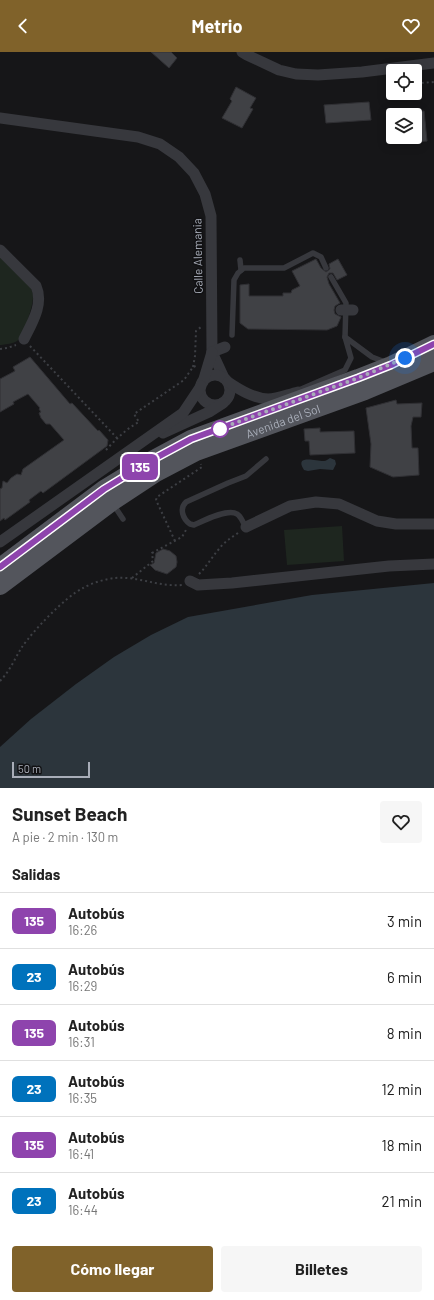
<!DOCTYPE html>
<html lang="es">
<head>
<meta charset="utf-8">
<style>
  :root { --surface:#fff; --page:#f6f6f6; --text:#222; --muted:#767676; --line:#e0e0e0; --accent:#80622a }
  body { margin:0; font-family:Barlow,sans-serif; background:var(--page); color:var(--text); height:100vh; display:flex; flex-direction:column; font-size:15px; white-space:nowrap }
  * { box-sizing:border-box; margin:0 }
  p { font-size:13px; color:var(--muted) }
  .icon { flex:none; width:22px; height:22px; fill:none; stroke:currentColor; stroke-width:2; stroke-linecap:round; stroke-linejoin:round }
  .map { position:relative; height:736px; overflow:hidden }
  .panel { display:flex; flex-direction:column; background:var(--surface); flex:1 }
  .panel>* { flex:none }
  .badge { padding:0 8px; border-radius:6px; font-size:14px; line-height:26px }
  .buttons { position:absolute; left:386px; top:12px; display:grid; gap:8px }
  .buttons a { display:grid; place-items:center; width:36px; height:36px; border-radius:4px; background:var(--surface); box-shadow:0 2px 10px #0003; font-size:20px }
  .scale { position:absolute; left:12px; bottom:10px; width:78px; box-sizing:border-box; padding-left:4px; border:2px solid #a8adb8; border-top:0; font-size:11px; line-height:14px; white-space:nowrap; color:#a8adb8; -webkit-text-stroke:3px #111113; paint-order:stroke }
  .you { position:absolute; width:20px; height:20px; margin:-10px; border:3px solid #fff; border-radius:50%; background:#1a73e8; box-shadow:0 0 0 6px #1a73e833 }
  .map>.badge { position:absolute; translate:-50% -50%; box-shadow:0 0 0 2px #fff }
  h2 { padding:0 12px; font-size:15px; line-height:36px }
  .round { display:grid; place-items:center; flex:none; width:42px; height:42px; border-radius:4px; background:var(--page) }
  .overview { display:flex; align-items:center; justify-content:space-between; height:68px; padding:0 12px }
  h1 { font-size:19px; font-weight:700; line-height:30px }
  .action { display:flex; gap:8px; margin-top:auto; padding:8px 12px }
  .action a { flex:1; height:46px; border-radius:4px; background:var(--accent); color:#fff; font-size:16px; font-weight:700; line-height:46px; text-align:center }
  .action a+a { background:var(--page); color:var(--text) }
  ul { padding:0; list-style:none }
  li { display:flex; align-items:center; gap:12px; height:56px; padding:0 12px; border-top:1px solid var(--line) }
  li div { flex:1 }
  li b { display:block; font-size:15px }
  li em { font-style:normal }
  li .badge { min-width:44px; font-weight:700; text-align:center }
  header { display:flex; justify-content:space-between; align-items:center; height:52px; padding:0 12px; background:var(--accent); color:#fff; font-size:18px; font-weight:700 }
  .map>svg:first-child { display:block }
</style>
</head>
<body>
<header><svg class="icon" aria-label="back" viewBox="0 0 24 24"><path d="M15 5l-7 7 7 7"/></svg>Metrio<svg class="icon" aria-label="heart" viewBox="0 0 24 24"><path d="M12 20l-8-8c-3-5 5-10 8-4 3-6 11-1 8 4z"/></svg></header>
<div class="map">
<svg width="434" height="736" viewBox="0 0 434 736">
  <rect width="100%" height="100%" fill="#161618"/>
  <g fill="#1e261f">
    <path d="M0,203L30,234C32,238 33,242 33,246C32,256 25,280 19,287C15,292 7,292 1,293H0Z"/>
    <polygon points="342,474 344,509 287,513 284,478"/>
  </g>
  <g fill="#2c353c">
    <path d="M330,406L335,408L336,412L333,418L320,417L308,419L304,418C293,401 319,410 324,409C326,409 328,407 330,406Z"/>
    <polygon points="434,531 434,736 0,736 0,695 31,667 76,632 114,605 151,583 188,565 312,543"/>
  </g>
  <g fill="#404145" stroke="#303034">
    <polygon points="151,0 171,0 177,6 169,16"/>
    <polygon points="236,35 256,46 250,56 253,57 242,76 222,66 232,49 230,47"/>
    <polygon points="369,50 371,68 326,71 324,53"/>
    <polygon points="424,59 427,89 415,90 415,60"/>
    <polygon points="316,207 321,216 326,220 330,217 329,212 338,207 347,223 337,228 333,221 329,221 327,225 329,232 340,251 335,254 334,258 335,262 341,265 337,274 327,278 248,277 240,271 240,233 249,232 249,244 283,244 283,241 291,241 292,238 300,234 292,219"/>
    <polygon points="30,305 70,352 72,351 98,379 99,378 108,388 107,394 43,441 41,439 29,448 30,450 5,468 4,466 0,469 0,437 2,436 3,429 7,431 11,426 17,422 21,423 23,417 64,388 50,372 46,372 41,366 39,361 41,360 39,357 40,356 28,342 13,350 14,352 0,360 0,327 15,319 13,315"/>
    <polygon points="396,348 397,352 422,351 421,365 413,365 411,374 412,396 418,396 419,423 393,425 370,415 371,392 366,356"/>
    <polygon points="320,376 320,380 354,379 355,401 310,403 309,389 305,389 304,377"/>
    <polygon points="163,497 170,499 176,504 177,510 176,515 167,522 155,518 150,513 154,511 156,501"/>
  </g>
  <g fill="none" stroke-linecap="round" stroke-linejoin="round">
    <g stroke="#3d3f44" stroke-width="2" stroke-dasharray="2 3" stroke-linecap="butt">
      <polyline points="418,23 420,31 434,30"/>
      <polyline points="30,294 117,386"/>
      <polyline points="0,297 7,296 16,293"/>
      <polyline points="193,315 195,304 196,279 201,275"/>
      <path d="M106,398C116,387 126,377 139,370L134,362L184,328L193,315L198,313"/>
      <polyline points="175,489 156,448 157,445 202,415 201,412"/>
      <path d="M199,522C207,514 212,505 219,497C224,490 231,486 238,481"/>
      <polyline points="132,526 153,509 152,501 182,485 186,478"/>
      <path d="M0,629C10,619 15,606 22,595C33,579 65,545 83,536C92,531 105,527 115,526C138,524 158,535 182,533"/>
    </g>
    <g stroke="#37383d" stroke-width="5.5">
      <polyline points="240,208 241,218"/>
      <polyline points="331,225 346,251 345,285"/>
      <polyline points="232,283 234,228 238,221 244,216 284,216 313,201 321,205 326,216"/>
      <polyline points="299,338 345,318 351,306 345,285 372,305 385,310"/>
      <polyline points="113,452 123,467"/>
      <path d="M246,475C243,471 241,464 237,462C228,456 203,469 194,473L190,472C183,467 179,457 186,450L228,431L246,424L266,407"/>
    </g>
    <g stroke="#37383d" stroke-width="11">
      <polyline points="242,0 247,3 279,18 296,22 318,23 362,20 434,11"/>
      <polyline points="0,66 138,85 160,92 179,105 194,121 205,142 211,164 212,300 224,326"/>
      <path d="M0,198L36,234C44,252 32,271 24,287"/>
      <polyline points="341,258 353,258"/>
      <polyline points="212,300 225,295"/>
      <circle cx="215" cy="338" r="15"/>
      <polyline points="203,330 212,300"/>
      <path d="M228,330C240,338 253,346 268,347C277,347 289,342 298,340"/>
      <polyline points="163,381 209,360 223,351"/>
      <polyline points="246,475 290,454 316,450 339,452 377,469 396,472 434,472"/>
      <polyline points="0,490 183,361 201,334"/>
      <polyline points="190,529 198,533 232,531 389,514 434,512"/>
    </g>
    <g stroke="#53555c" stroke-width="18">
      <polyline points="0,515 104,437 150,409 191,387 358,326 391,313 434,292"/>
      <path id="s1" d="M0,534L112,450L156,421L196,400L365,339L434,310"/>
    </g>
  </g>
  <g fill="none" stroke-linecap="round" stroke-linejoin="round">
    <g stroke="#fff" stroke-width="9">
      <polyline id="line" points="0,515 104,437 150,409 191,387 358,326 391,313 434,292"/>
    </g>
    <use href="#line" stroke="#8e44ad" stroke-width="6"/>
    <polyline stroke="#a8adb8" stroke-width="4" stroke-dasharray="0 7.2" points="220,377 216,378 358,326 405,306"/>
  </g>
  <circle fill="#fff" stroke="#8e44ad" stroke-width="2" cx="220" cy="377" r="8"/>
  <g text-anchor="middle" dominant-baseline="central" stroke-width="3" stroke-linejoin="round" paint-order="stroke">
    <g font-size="12" fill="#a8adb8" stroke="#111113">
      <text transform="translate(197 204) rotate(-91)">Calle Alemania</text>
      <text stroke="none"><textPath href="#s1" startOffset="330">Avenida del Sol</textPath></text>
    </g>
  </g>
</svg>
<div class="buttons">
<a><svg class="icon" aria-label="locate" viewBox="0 0 24 24"><circle cx="12" cy="12" r="6"/><path d="M12 2v4M12 18v4M2 12h4M18 12h4"/></svg></a>
<a><svg class="icon" aria-label="layers" viewBox="0 0 24 24"><path d="M12 4l9 5-9 5-9-5zM3 14l9 5 9-5"/></svg></a>
</div>
<div class="scale">50 m</div>
<div class="you" style="left:405px;top:306px"></div>
<b class="badge" style="left:140px;top:415px;background:#8e44ad;color:#fff">135</b>
</div>
<section class="panel">
<div class="overview"><div><h1>Sunset Beach</h1><p>A pie · 2 min · 130 m</p></div><a class="round"><svg class="icon" aria-label="heart" viewBox="0 0 24 24"><path d="M12 20l-8-8c-3-5 5-10 8-4 3-6 11-1 8 4z"/></svg></a></div>
<h2>Salidas</h2>
<ul>
<li><span class="badge" style="background:#8e44ad;color:#fff">135</span><div><b>Autobús</b><p>16:26</p></div><em>3 min</em></li>
<li><span class="badge" style="background:#0072bc;color:#fff">23</span><div><b>Autobús</b><p>16:29</p></div><em>6 min</em></li>
<li><span class="badge" style="background:#8e44ad;color:#fff">135</span><div><b>Autobús</b><p>16:31</p></div><em>8 min</em></li>
<li><span class="badge" style="background:#0072bc;color:#fff">23</span><div><b>Autobús</b><p>16:35</p></div><em>12 min</em></li>
<li><span class="badge" style="background:#8e44ad;color:#fff">135</span><div><b>Autobús</b><p>16:41</p></div><em>18 min</em></li>
<li><span class="badge" style="background:#0072bc;color:#fff">23</span><div><b>Autobús</b><p>16:44</p></div><em>21 min</em></li>
</ul>
<div class="action"><a>Cómo llegar</a><a>Billetes</a></div>
</section>
</body>
</html>
